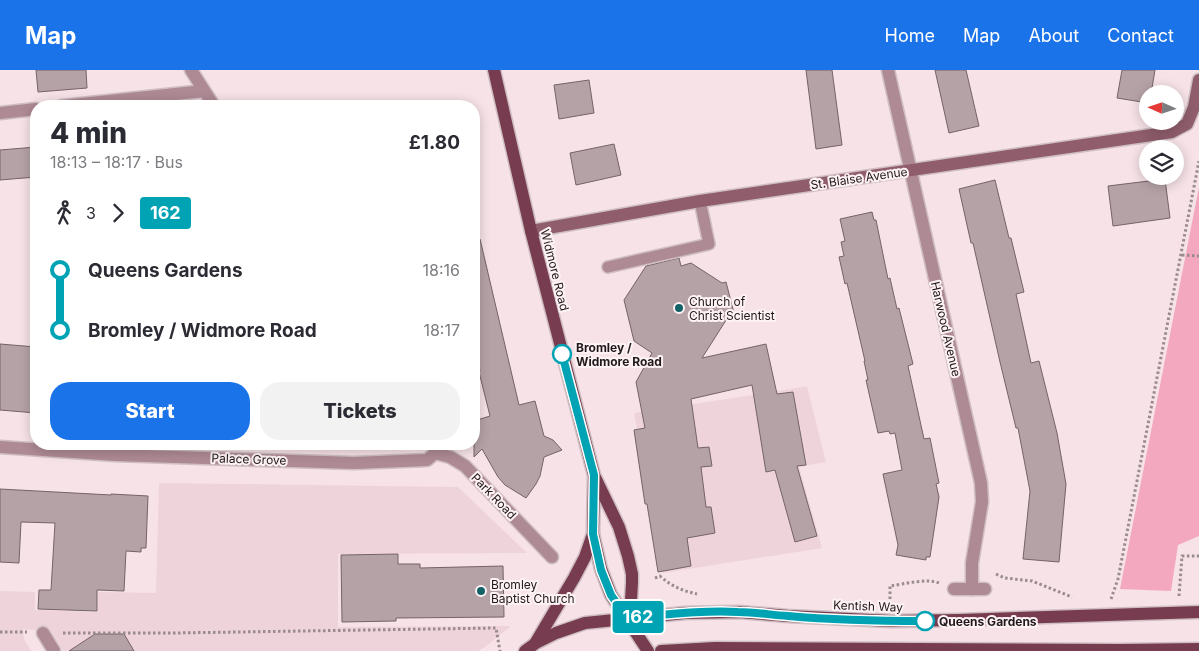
<!DOCTYPE html>
<html lang="en">
<head>
<meta charset="utf-8">
<style>
  :root { --surface:#fff; --page:#f2f2f3; --text:#2b2b33; --muted:#7c7c81; --accent:#1a73e8 }
  body { margin:0; font-family:Inter,sans-serif; background:var(--page); color:var(--text); height:100vh; display:flex; flex-direction:column; font-size:19px; white-space:nowrap }
  * { box-sizing:border-box; margin:0 }
  p { font-size:16px; color:var(--muted) }
  .icon { flex:none; width:28px; height:28px; fill:none; stroke:currentColor; stroke-width:2; stroke-linecap:round; stroke-linejoin:round }
  .map { position:relative; flex:1; overflow:hidden }
  .details { position:absolute; left:30px; top:30px; width:450px; height:350px; display:flex; flex-direction:column; background:var(--surface); border-radius:20px; box-shadow:0 2px 12px #0003 }
  .details>* { flex:none }
  .badge { padding:0 10px; border-radius:4px; font-size:18px; line-height:32px }
  .needle { width:32px; rotate:273deg }
  .buttons { position:absolute; left:1139px; top:15px; display:grid; gap:10px }
  .buttons a { display:grid; place-items:center; width:45px; height:45px; border-radius:50%; background:var(--surface); box-shadow:0 2px 12px #0003; font-size:25px }
  .map>.badge { position:absolute; translate:-50% -50%; box-shadow:0 0 0 2px #fff }
  .legs { display:flex; align-items:center; gap:8px; height:55px; padding:0 20px; font-size:16px }
  .legs p { margin-inline-start:auto }
  .summary { display:flex; align-items:center; justify-content:space-between; height:85px; padding:0 20px }
  h1 { font-size:28px; font-weight:800; line-height:38px }
  .button { display:flex; gap:10px; margin-top:auto; padding:10px 20px }
  .button a { flex:1; height:58px; border-radius:20px; background:var(--accent); color:#fff; font-size:20px; font-weight:800; line-height:58px; text-align:center }
  .button a+a { background:var(--page); color:var(--text) }
  ul { padding:0 20px; list-style:none }
  li { display:flex; align-items:center; gap:18px; height:60px; font-size:19px }
  li i { display:grid; place-items:center; width:8px; height:100%; margin:0 6px; background:currentColor }
  li i::after { content:''; width:12px; height:12px; margin:-6px; border:4px solid; border-radius:50%; background:var(--surface) }
  li p { margin-inline-start:auto }
  li:first-child i { background:linear-gradient(#0000 50%,currentColor 0) }
  li:last-child i { background:linear-gradient(currentColor 50%,#0000 0) }
  header { display:flex; align-items:center; gap:30px; box-sizing:border-box; height:70px; padding:0 25px; background:var(--accent); color:#fff }
  header strong { font-size:24px }
  nav { display:flex; gap:28px; margin-inline-start:auto; font-size:18px }
  .map>svg:first-child { display:block }
</style>
</head>
<body>
<header>
<strong>Map</strong>
<nav><a>Home</a><a>Map</a><a>About</a><a>Contact</a></nav>
</header>
<div class="map">
<svg width="1199" height="581" viewBox="0 0 1199 581">
  <rect width="100%" height="100%" fill="#f6e2e7"/>
  <g fill="#efd3da">
    <polygon points="807,316 826,392 799,397 822,478 663,503 634,343 785,320"/>
    <polygon points="159,413 458,417 527,483 338,484 338,557 511,556 485,577 478,581 63,581 51,561 23,559 24,569 31,581 0,581 0,521 35,522 35,540 98,542 98,522 156,523"/>
  </g>
  <polygon fill="#f3a8bf" points="1199,117 1199,466 1178,475 1171,521 1120,519"/>
  <g fill="#b5a2a7" stroke="#746367">
    <polygon points="36,0 86,0 87,18 38,22"/>
    <polygon points="806,0 832,0 842,75 816,79"/>
    <polygon points="935,0 966,0 979,56 949,63"/>
    <polygon points="1122,0 1155,0 1151,24 1148,24 1148,33 1117,28"/>
    <polygon points="589,10 594,43 559,49 554,15"/>
    <polygon points="614,74 621,105 576,115 570,83"/>
    <polygon points="36,77 36,107 0,110 0,80"/>
    <polygon points="1165,109 1170,148 1113,156 1108,116"/>
    <polygon points="995,110 1009,168 1011,168 1024,222 1016,224 1031,293 1039,291 1057,363 1066,414 1059,492 1023,489 1030,421 1018,358 1016,358 1000,292 973,173 971,173 959,119"/>
    <polygon points="872,142 874,150 876,150 888,209 890,208 897,239 899,238 913,294 908,296 924,369 930,368 939,413 936,414 939,427 930,487 926,487 926,490 896,485 898,475 883,404 902,400 895,363 890,364 889,361 878,363 866,310 868,310 864,291 865,291 847,213 845,214 839,187 844,186 841,172 845,171 840,149"/>
    <polygon points="480,169 519,335 535,331 544,366 553,370 562,380 544,387 540,406 536,414 526,428 505,415 498,407 482,379 474,387 474,351 490,346 479,302 480,301 474,276 474,170"/>
    <polygon points="679,188 681,196 691,193 722,213 726,212 734,243 730,244 702,288 766,274 777,324 793,322 806,395 797,396 817,466 795,472 775,400 766,402 752,315 691,329 698,378 709,377 712,396 701,397 706,437 711,437 715,463 687,468 691,496 658,502 647,434 645,434 634,360 645,358 636,312 652,283 634,271 624,230 646,196"/>
    <polygon points="0,274 36,277 36,343 0,340"/>
    <polygon points="0,419 111,425 111,424 148,426 146,478 141,478 141,482 126,481 124,521 97,520 97,541 38,539 39,520 51,520 55,453 21,452 19,493 0,492"/>
    <polygon points="398,484 398,494 420,494 420,498 503,496 504,547 396,548 396,551 342,552 341,485"/>
    <polygon points="95,564 124,564 134,581 69,581"/>
  </g>
  <g fill="none" stroke-linecap="round" stroke-linejoin="round">
    <g stroke="#cfbec2" stroke-width="14">
      <polyline id="lane" points="608,197 709,174 700,131"/>
    </g>
    <g stroke="#cfbec2" stroke-width="15">
      <g id="street">
        <polyline points="191,0 214,36"/>
        <polyline points="888,0 981,413 982,432 972,493 972,519"/>
        <polyline points="62,36 204,21"/>
        <polyline points="0,43 36,39"/>
        <polyline points="0,377 116,385 354,393 427,390 435,383 437,374"/>
        <polyline points="435,383 450,387 465,396 552,487"/>
        <polyline points="954,519 985,519"/>
        <polyline points="43,563 54,581"/>
      </g>
    </g>
    <g stroke="#cfbec2" stroke-width="15">
      <polyline id="secondary" points="531,161 700,131 1172,62 1187,54 1194,37 1199,10"/>
    </g>
    <g stroke="#cfbec2" stroke-width="15">
      <g id="primary">
        <polyline points="494,0 531,161 594,405 619,457 628,486 632,504 632,513 631,530 627,548"/>
        <polyline points="594,408 593,464 601,499 611,525 648,581"/>
        <polyline points="536,572 574,508 585,487 593,464"/>
        <polyline points="525,581 536,573 556,563 585,553 685,543 739,542 788,546 891,551 959,550 1199,542"/>
        <polyline points="661,581 715,578 1120,580 1199,579"/>
      </g>
    </g>
    <g stroke="#998b8f" stroke-width="3" stroke-dasharray="2.5 2.5" stroke-linecap="butt">
      <polyline points="1182,185 1199,186"/>
      <polyline points="996,504 1005,508 1032,511 1072,527"/>
      <path d="M655,508L660,506C671,516 683,521 697,524"/>
      <polyline points="1179,526 1182,486 1199,486"/>
      <polyline points="1111,529 1118,509 1199,91"/>
      <path d="M890,534V516C904,514 927,508 939,513"/>
      <polyline points="0,562 27,562"/>
      <polyline points="63,563 173,563 496,558 500,581"/>
    </g>
    <use href="#lane" stroke="#ae8a94" stroke-width="11"/>
    <use href="#street" stroke="#ae8a94" stroke-width="12"/>
    <use href="#secondary" stroke="#8f5d6c" stroke-width="12"/>
    <use href="#primary" stroke="#783c51" stroke-width="12"/>
  </g>
  <g fill="none" stroke-linecap="round" stroke-linejoin="round">
    <g stroke="#fff" stroke-width="11">
      <path id="line-1" d="M562,284L594,405L593,464L601,500L611,525L627,548C664,545 701,540 738,542C755,542 771,545 788,546C833,550 879,551 925,551"/>
    </g>
    <use href="#line-1" stroke="#00a3b4" stroke-width="8"/>
  </g>
  <g fill="#126268" stroke="#fef2f5" stroke-width="2">
    <circle cx="679" cy="238" r="5"/>
    <circle cx="481" cy="521" r="5"/>
  </g>
  <g fill="#fff" stroke="#00a3b4" stroke-width="2.5">
    <circle cx="562" cy="284" r="9"/>
    <circle cx="925" cy="551" r="9"/>
  </g>
  <g text-anchor="middle" dominant-baseline="central" stroke-width="4" stroke-linejoin="round" paint-order="stroke">
    <g font-size="12" fill="#20191b" stroke="#fef2f5">
      <text transform="translate(859 108) rotate(-8)">St. Blaise Avenue</text>
      <text transform="translate(555 200) rotate(76)">Widmore Road</text>
      <text transform="translate(946 259) rotate(77)">Harwood Avenue</text>
      <text transform="translate(249 389) rotate(2)">Palace Grove</text>
      <text transform="translate(494 426) rotate(46)">Park Road</text>
      <text transform="translate(868 536) rotate(2)">Kentish Way</text>
    </g>
    <g font-size="12" fill="#20191b" stroke="#fef2f5" text-anchor="start">
      <text x="689" y="231">Church of<tspan x="689" dy="14">Christ Scientist</tspan></text>
      <text x="491" y="514">Bromley<tspan x="491" dy="14">Baptist Church</tspan></text>
    </g>
    <g font-size="12" font-weight="bold" fill="#20191b" stroke="#fef2f5" text-anchor="start">
      <text x="576" y="277">Bromley /<tspan x="576" dy="14">Widmore Road</tspan></text>
      <text x="939" y="551">Queens Gardens</text>
    </g>
  </g>
</svg>
<div class="buttons">
<a><svg class="needle" viewBox="-14 -14 28 28"><path d="M0-13l5 13h-10z" fill="#e53935"/><path d="M0 13l5-13h-10z" fill="#7c7c81"/></svg></a>
<a><svg class="icon" aria-label="layers" viewBox="0 0 24 24"><path d="M12 4l9 5-9 5-9-5zM3 14l9 5 9-5"/></svg></a>
</div>
<b class="badge" style="left:638px;top:547px;background:#00a3b4;color:#fff">162</b>
<section class="details">
<div class="summary"><div><h1>4 min</h1><p>18:13 – 18:17 · Bus</p></div><b>£1.80</b></div>
<div class="legs"><svg class="icon" aria-label="walk" viewBox="0 0 24 24"><circle cx="13" cy="4" r="2"/><path d="M13 8l-2 6 4 7M11 14l-3 7M7 12l3-4h3l4 4"/></svg>3<svg class="icon" aria-label="forward" viewBox="0 0 24 24"><path d="M9 5l7 7-7 7"/></svg><b class="badge" style="background:#00a3b4;color:#fff">162</b></div>
<ul>
<li><i style="color:#00a3b4"></i><b>Queens Gardens</b><p>18:16</p></li>
<li><i style="color:#00a3b4"></i><b>Bromley / Widmore Road</b><p>18:17</p></li>
</ul>
<div class="button"><a>Start</a><a>Tickets</a></div>
</section>
</div>
</body>
</html>
